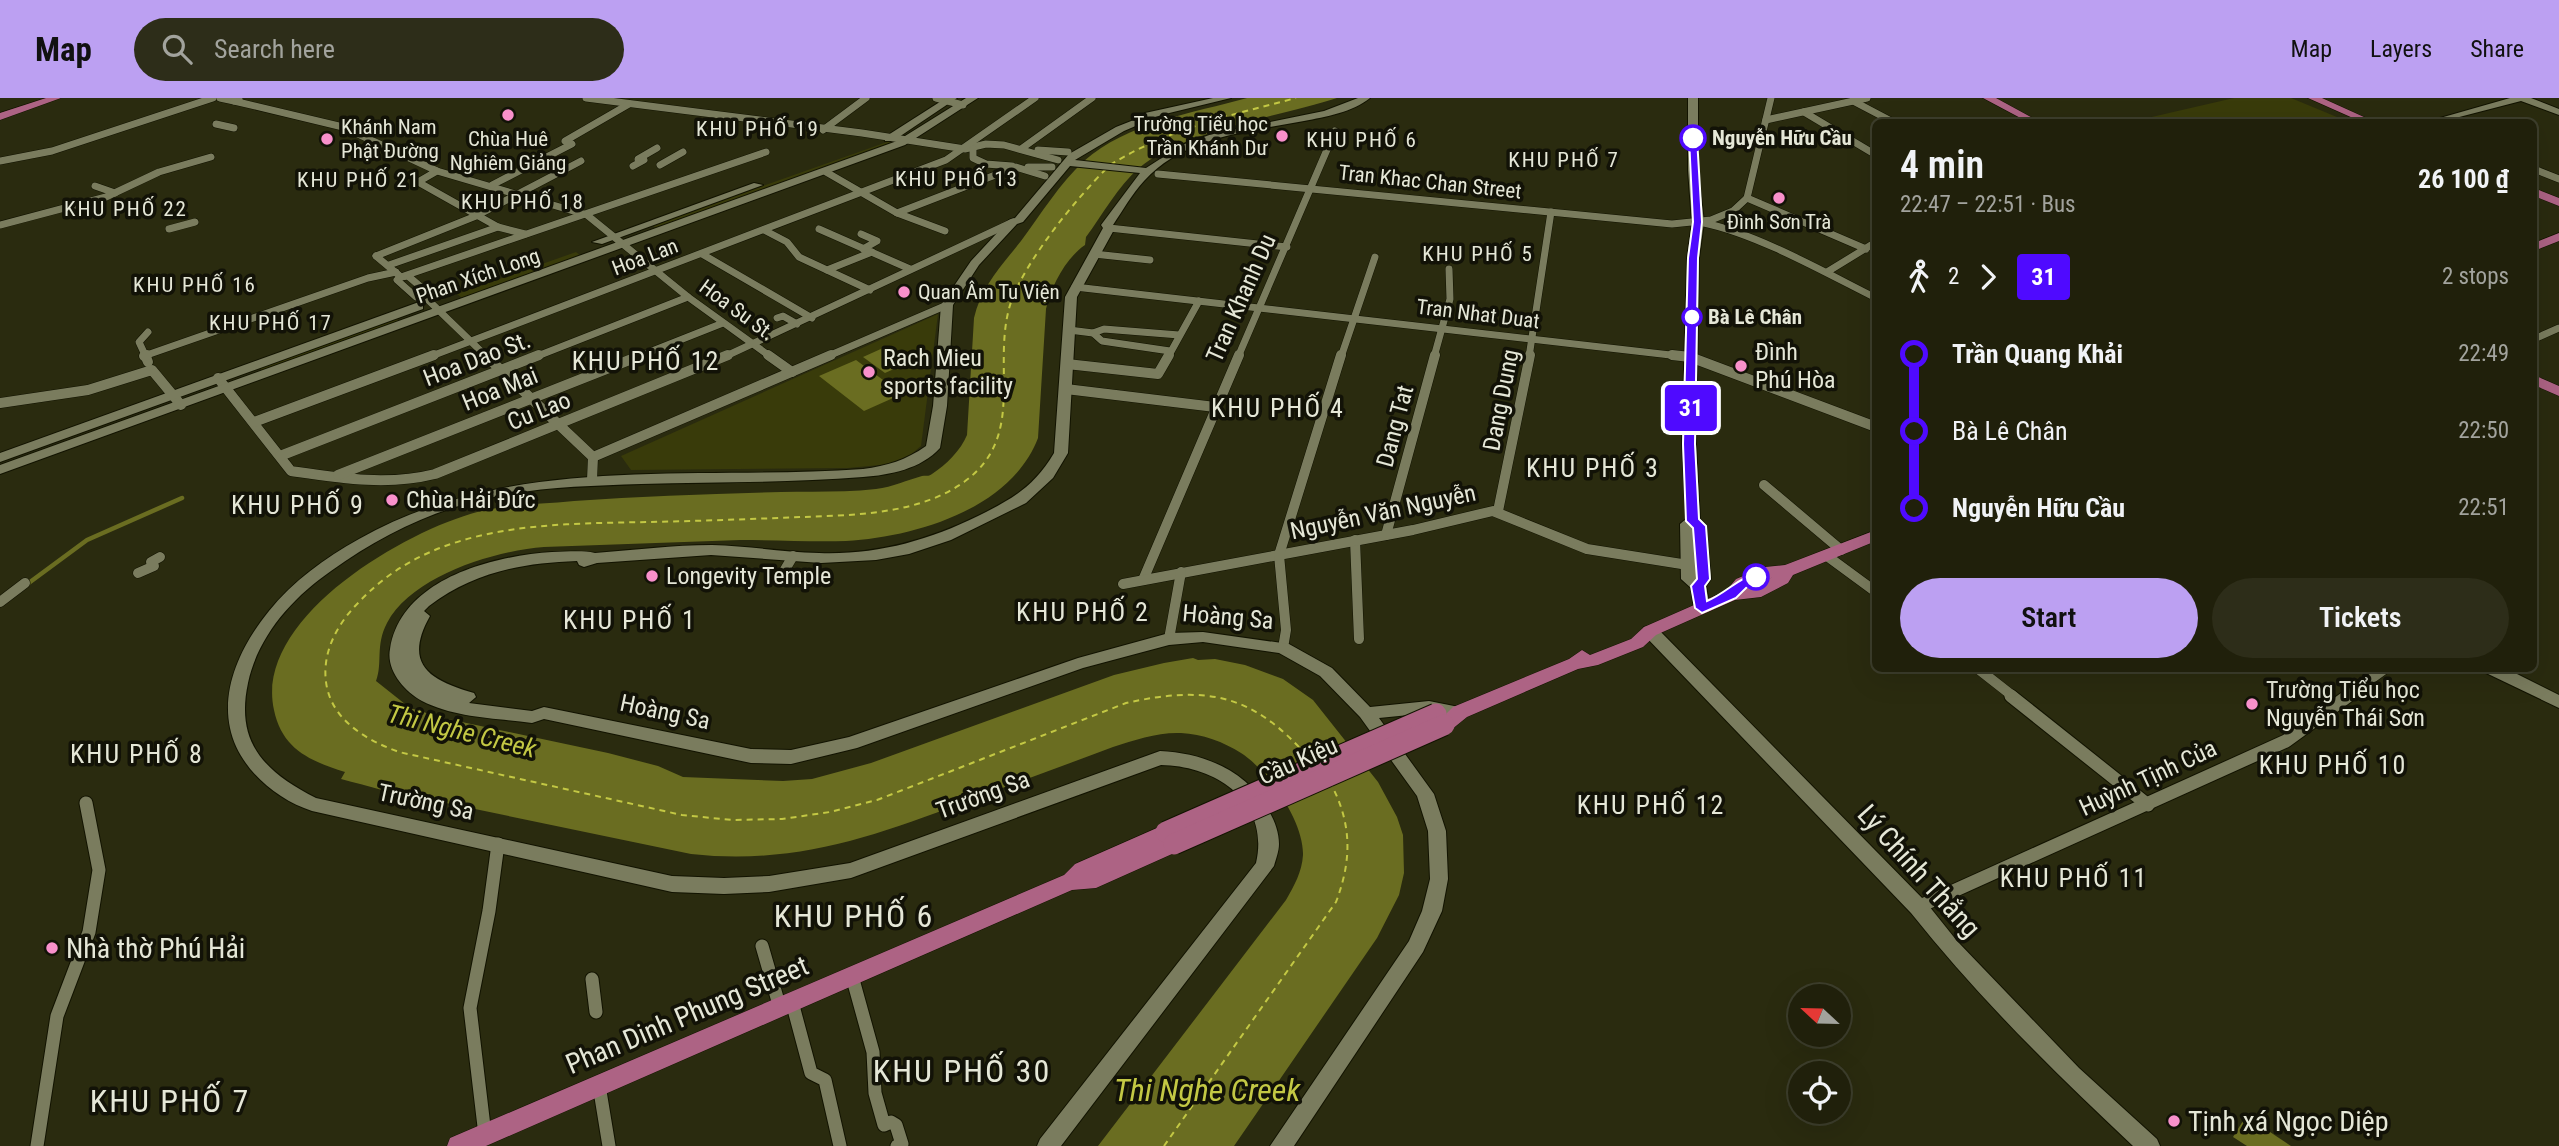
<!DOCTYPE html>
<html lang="en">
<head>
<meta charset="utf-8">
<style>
  :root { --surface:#20200b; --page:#2d2d19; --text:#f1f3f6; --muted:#a2a39d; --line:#3d3e2c; --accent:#bca0f2 }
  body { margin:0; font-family:"Roboto Condensed",sans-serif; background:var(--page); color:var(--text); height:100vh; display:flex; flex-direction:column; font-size:26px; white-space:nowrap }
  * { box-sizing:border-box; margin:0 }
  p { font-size:23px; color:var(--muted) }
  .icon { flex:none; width:38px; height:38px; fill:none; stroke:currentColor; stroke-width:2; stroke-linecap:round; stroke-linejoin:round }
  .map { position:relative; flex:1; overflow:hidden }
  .side { position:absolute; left:1872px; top:21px; width:665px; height:553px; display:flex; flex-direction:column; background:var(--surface); border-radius:10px; box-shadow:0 7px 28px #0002,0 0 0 2px var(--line) }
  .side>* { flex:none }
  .badge { padding:0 14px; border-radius:5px; font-size:24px; line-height:46px }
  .needle { width:46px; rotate:292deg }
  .tools { position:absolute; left:1788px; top:886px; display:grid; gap:14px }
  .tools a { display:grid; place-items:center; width:63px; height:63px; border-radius:50%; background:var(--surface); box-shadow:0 7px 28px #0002,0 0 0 2px var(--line); font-size:35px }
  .map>.badge { position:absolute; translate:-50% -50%; box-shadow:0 0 0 4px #fff }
  .legs { display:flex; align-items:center; gap:10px; height:77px; padding:0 28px; font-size:23px }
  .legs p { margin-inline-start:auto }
  .summary { display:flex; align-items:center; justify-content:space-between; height:119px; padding:0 28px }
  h1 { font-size:38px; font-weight:600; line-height:52px }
  .primary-button { display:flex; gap:14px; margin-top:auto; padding:14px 28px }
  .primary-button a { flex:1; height:80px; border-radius:42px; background:var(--accent); color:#111; font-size:28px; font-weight:600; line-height:80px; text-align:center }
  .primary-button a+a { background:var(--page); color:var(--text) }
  ul { padding:0 28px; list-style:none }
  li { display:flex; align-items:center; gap:24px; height:77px; font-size:26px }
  li i { display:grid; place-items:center; width:10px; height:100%; margin:0 9px; background:currentColor }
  li i::after { content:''; width:18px; height:18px; margin:-9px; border:5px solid; border-radius:50%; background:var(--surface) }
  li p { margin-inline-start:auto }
  li:first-child i { background:linear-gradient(#0000 50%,currentColor 0) }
  li:last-child i { background:linear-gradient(currentColor 50%,#0000 0) }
  header { display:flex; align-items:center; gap:42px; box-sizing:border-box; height:98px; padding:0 35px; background:var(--accent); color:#111 }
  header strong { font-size:33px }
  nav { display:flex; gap:38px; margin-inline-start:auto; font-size:24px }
  .search { width:490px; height:63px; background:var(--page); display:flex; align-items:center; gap:18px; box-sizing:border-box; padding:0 24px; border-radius:38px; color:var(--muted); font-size:26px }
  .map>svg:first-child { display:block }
</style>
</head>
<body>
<header>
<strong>Map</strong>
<div class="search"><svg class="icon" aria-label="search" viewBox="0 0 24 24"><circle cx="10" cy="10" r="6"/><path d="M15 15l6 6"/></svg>Search here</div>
<nav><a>Map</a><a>Layers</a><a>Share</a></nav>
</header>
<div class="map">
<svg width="2559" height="1048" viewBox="0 0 2559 1048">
  <rect width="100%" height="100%" fill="#2a2b0f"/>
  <g fill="#393b0a">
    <polygon points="2234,0 2291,0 2349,24 2130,24"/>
    <polygon points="890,43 896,45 657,131 652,127"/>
    <polygon points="576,154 581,158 462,200 457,196"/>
    <polygon points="938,216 921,348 901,365 848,370 631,372 621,358"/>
    <polygon points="395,219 399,223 262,273 258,268"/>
  </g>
  <g fill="#6a6d21">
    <path d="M1247,0H1337C1281,18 1183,33 1139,70C1118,88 1103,116 1086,139L1085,147C1066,160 1051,188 1046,211L1038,340C1011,411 915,439 846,443C811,444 776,442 740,442C675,444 609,447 544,449C494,453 412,478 387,525C375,548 383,565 376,583L410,610L443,620L608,655L658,668L683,679L783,683L812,681L871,665L1114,577L1164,565L1193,560L1198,562L1215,561L1245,567L1283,581L1313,602L1378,684L1397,719L1403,737L1404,775L1399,797L1377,840L1234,1048H1098L1286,802C1294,788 1302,774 1303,757C1304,724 1269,673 1241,655C1224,644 1202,636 1181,635C1158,634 1135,642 1113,649C1063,668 1012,686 962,705C870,740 792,767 691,756L422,700C394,696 368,688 341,681L345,674C310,663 282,651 274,612C253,519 410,429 485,412C514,406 545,406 574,403C643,398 712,396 781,394C812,393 845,395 876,391C893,389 907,382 922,378C928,377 927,379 932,376C946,367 961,352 967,337L974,220C981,189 1002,167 1021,143C1041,116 1060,85 1084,63C1127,25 1193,15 1247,0Z"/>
    <polygon points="883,250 905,266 885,275 863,259"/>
    <polygon points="856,262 902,296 864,313 819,278"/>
    <polygon points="2246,1018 2291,1048 2247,1048 2233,1039"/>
  </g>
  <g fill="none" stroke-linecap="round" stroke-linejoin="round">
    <polyline stroke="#6a6d21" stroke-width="4.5" points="26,487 87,442 182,400"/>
    <g stroke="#c3c844" stroke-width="2" stroke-dasharray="6 5" stroke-linecap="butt">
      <path d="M1110,67C1168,31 1231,17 1296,0"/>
      <path d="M1106,71C1075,102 1028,160 1012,201C989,265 1029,337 964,384C919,416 857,417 803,419C752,421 700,423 648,424C547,426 434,424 359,504C338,525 322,553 326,584C331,622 366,642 399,654L682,717L732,722L782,721L830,714L877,702L1126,605C1208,587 1253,596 1309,660"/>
      <path d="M1164,1048L1336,804C1352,762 1352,726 1331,686"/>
    </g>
    <g stroke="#121300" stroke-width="8">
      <g id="street-far2">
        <polyline points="220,0 234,3 239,1"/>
        <polyline points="586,0 862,35 965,51 986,46 1004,47 1058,62"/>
        <polyline points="936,0 963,7"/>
        <polyline points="234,3 343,29 437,73 418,84 498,129 525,136"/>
        <polyline points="1853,3 1893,24"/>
        <polyline points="1804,14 1876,57"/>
        <polyline points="1766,22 1867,0"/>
        <polyline points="216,26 234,30"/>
        <polyline points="823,32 866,0"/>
        <polyline points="973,51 973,60 986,66 1012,68"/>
        <polyline points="1021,51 1092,0"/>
        <polyline points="1038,52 1068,54"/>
        <polyline points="0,63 52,53 213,0"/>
        <polyline points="660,67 683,54"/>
        <polyline points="633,68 644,62 638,61 657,50"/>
        <polyline points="1028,69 1052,69"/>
        <polyline points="2534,71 2559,81"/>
        <polyline points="437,73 587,117 688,199 771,259"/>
        <polyline points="826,74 897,115 1016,69 1045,78"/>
        <polyline points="1158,76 1672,126 1711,122 1733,113 1747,100 1771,0"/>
        <polyline points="492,87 572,46 565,43 629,6"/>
        <polyline points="95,88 115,95"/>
        <polyline points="1747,100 1866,151"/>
        <polyline points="897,115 945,133"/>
        <path d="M1704,125C1757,136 1826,175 1876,200"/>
        <polyline points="0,127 106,99 159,74 211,59"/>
        <polyline points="1109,130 1287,149"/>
        <polyline points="169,131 195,124"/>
        <polyline points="819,131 910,171"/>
        <polyline points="764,132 787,144 799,159 870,192"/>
        <polyline points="861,136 877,143 863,151"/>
        <polyline points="702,156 812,220"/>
        <polyline points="1094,156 1150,162"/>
        <polyline points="376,158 401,179 408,178 428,195 425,199 487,259"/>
        <polyline points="376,158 476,118 581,63"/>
        <polyline points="389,167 498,129"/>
        <polyline points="827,172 872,154"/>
        <polyline points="1827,174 1876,144"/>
        <polyline points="401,179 766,54"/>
        <polyline points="401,179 397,182 416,199 425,199"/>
        <polyline points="1075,189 1688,259"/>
        <polyline points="777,220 783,218 797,226"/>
        <polyline points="1069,232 1093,235 1102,243 1170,253"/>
        <polyline points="1093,235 1104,231 1179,237"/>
        <polyline points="2534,241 2559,230"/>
        <polyline points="144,258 368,180 396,174"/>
        <polyline points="146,259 139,244 148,234"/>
        <polyline points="429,259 946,62 1035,0"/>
        <polyline points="535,259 688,199"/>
        <polyline points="637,259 723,225"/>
        <polyline points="724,259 1013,124"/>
        <polyline points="826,259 947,207"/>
        <polyline points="1168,259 1199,203"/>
        <polyline points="1238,259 1335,33"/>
        <polyline points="1341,259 1375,159"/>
        <polyline points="1434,259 1450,201 1449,171"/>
        <polyline points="1529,259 1551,114"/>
      </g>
    </g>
    <g stroke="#121300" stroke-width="11">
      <g id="street-far1">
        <polyline points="145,257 148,264"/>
        <polyline points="485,257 593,359 592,382"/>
        <polyline points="768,257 792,274"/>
        <polyline points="1672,257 1690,259 1876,329"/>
        <polyline points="144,258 147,257"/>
        <polyline points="1067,266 1158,276 1169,257"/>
        <path d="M218,280L291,373C339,380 387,388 435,376L728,257"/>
        <polyline points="1066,291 1215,309"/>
        <polyline points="0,305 88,292 152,272 181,307"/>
        <polyline points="254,324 434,257"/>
        <polyline points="280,358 539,257"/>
        <polyline points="593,359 831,257"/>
        <polyline points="338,377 642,257"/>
        <polyline points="1764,387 1841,452"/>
        <polyline points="1498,413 1530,257"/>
        <polyline points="1386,437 1435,257"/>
        <polyline points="1355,442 1359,541"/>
        <polyline points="1827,458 1876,494"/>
        <polyline points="138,475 154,468 151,464 160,459"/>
        <polyline points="780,480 793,458"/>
        <polyline points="1143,482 1239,257"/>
        <polyline points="1123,486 1413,432 1493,413 1587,451 1688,467"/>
        <polyline points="0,504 25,485"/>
        <polyline points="1169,541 1181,474"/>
        <polyline points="1283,550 1286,532 1279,457 1341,257"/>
        <polyline points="1977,570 2014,599"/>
        <polyline points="2346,599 2386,570"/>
      </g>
    </g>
    <g stroke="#121300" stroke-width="15">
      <g id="street">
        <polyline points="2011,598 2148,707"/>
        <polyline points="1918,809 2286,643 2348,598"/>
        <polyline points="762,848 780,910"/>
        <polyline points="852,878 873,954 875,995 884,1027 891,1024 896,1027 902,1046 897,1048"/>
        <polyline points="592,881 596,914"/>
        <polyline points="792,904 811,975 825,982 840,1048"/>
        <polyline points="599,987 609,1048"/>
        <polyline points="485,1037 470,910 489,813 498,746"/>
        <polyline points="37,1048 57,918 89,834 99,772 86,705"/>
      </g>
    </g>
    <g stroke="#121300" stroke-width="2">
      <g id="secondary">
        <polygon points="946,0 957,0 893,43 885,43 885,39"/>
        <polygon points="966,0 978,0 905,47 0,376 0,367 897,43"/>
        <path d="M1213,0H1231L1161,17L1124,33L1075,62L1146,70L1182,47L1212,36L1324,13L1358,0H1370C1353,14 1325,19 1304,23C1248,34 1185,38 1144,83C1132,96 1123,112 1113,127L1115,130L1077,199L1068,355L1053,380L1026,405L951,442L909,456L876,462L821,465L711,457L597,465L584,469L579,467L577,463C522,465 474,474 429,508L424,513L430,518C403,566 429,582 474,595L476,599L469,605L532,613L544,609L751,651L791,652L849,639L1078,560L1169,535L1203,534L1289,546L1332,570L1370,609L1429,603L1464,610L1466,614L1464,618L1458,620L1429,615L1379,620L1434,696L1446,733L1448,781L1442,813L1423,854L1294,1048H1270L1409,843L1422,813L1430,781L1428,733L1417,698L1360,619L1320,578L1279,555L1203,544L1169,547L1083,570L857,650L791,666L751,665L544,621L532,625C496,620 455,620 422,603C404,593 386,572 390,551C401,481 492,458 552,454C567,454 581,452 595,455C634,452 673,447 712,447C748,448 783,454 819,455C876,457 927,443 978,418C1012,401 1034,389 1054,355L1065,199L1103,130L1101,127L1140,75L1070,68L1023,124L1017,126L979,167L953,207L947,308L940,350C921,371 890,377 863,379C789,385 715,384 641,386C584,388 528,389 473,404C422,417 374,442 331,473C292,500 258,538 248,585C235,645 265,674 316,700L672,778L724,780L769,778L850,765L1160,653C1205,655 1248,673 1270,715C1275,724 1279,735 1279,746C1279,753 1276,761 1274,768L1061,1048H1037L1040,1041L1256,765C1270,704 1217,668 1161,667L851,780L769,794L724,796L672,794L312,713C275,701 238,669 230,630C221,588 243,545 269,513C293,483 325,460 359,441C513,354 694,383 863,371C887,368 906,362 926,348L933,308L941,207L971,163L1009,122L1015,120L1069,56L1116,29L1144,18L1145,15Z"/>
        <polygon points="1688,0 1698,0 1698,72 1704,124 1699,160 1696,346 1700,421 1706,428 1711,481 1706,488 1710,510 1702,515 1694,510 1691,490 1681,481 1680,426 1686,421 1682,346 1687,160 1692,124 1688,72"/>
        <polygon points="2510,0 2531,0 2559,11 2559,17 2521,3 2440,24 2426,24"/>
        <polygon points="754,85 763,87 602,146 592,144"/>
        <polygon points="419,204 423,205 423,211 0,364 0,355"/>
        <path d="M1650,528L1656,529L1925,803L1957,843L2079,970L2157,1041L2160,1048H2133C2055,975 1978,899 1911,815L1644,537L1642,533L1644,529Z"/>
        <polygon points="2482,570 2505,570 2559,597 2559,610 2484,574"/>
      </g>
    </g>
    <g stroke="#121300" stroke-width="1">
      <g id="primary">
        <polygon points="46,0 61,0 0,22 0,15"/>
        <polygon points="1983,0 1996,0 2040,24 2028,24"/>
        <polygon points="2308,0 2322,0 2375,24 2362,24"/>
        <polygon points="2534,90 2559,100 2559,108 2534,98"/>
        <polygon points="2559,135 2559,143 2534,153 2534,145"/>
        <polygon points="2534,277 2559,288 2559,298 2534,287"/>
        <path d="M1876,432V443L1793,477L1788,485L1761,499L1735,502L1656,537L1643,549L1598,567L1578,571L1467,619L1451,632H1437L1435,627L1453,609L1569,561L1582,552L1590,557L1631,541L1644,529L1726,493L1736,481L1765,469L1785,467ZM1773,479L1747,490L1748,489Z"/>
        <polygon points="1166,726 1173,728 1176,734 1174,738 1181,740 1184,746 1181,752 1096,790 1072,792 486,1048 447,1048 450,1040 1064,777 1075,766"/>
      </g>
    </g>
    <use href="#street-far2" stroke="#7a7c5e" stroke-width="7"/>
    <use href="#street-far1" stroke="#7a7c5e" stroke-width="10"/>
    <use href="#street" stroke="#7a7c5e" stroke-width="13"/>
    <use href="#secondary" fill="#7a7c5e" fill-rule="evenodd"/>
    <use href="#primary" fill="#ad6384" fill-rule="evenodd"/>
    <g stroke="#121300" stroke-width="23" stroke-linecap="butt">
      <g id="primary-bridge">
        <polyline points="1166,734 1436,616"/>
        <polyline points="1174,746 1444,627"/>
      </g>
    </g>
    <use href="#primary-bridge" stroke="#ad6384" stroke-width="21"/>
  </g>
  <path fill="#4f0aff" stroke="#fff" stroke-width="2" d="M1693,38L1697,40L1702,124L1698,160L1695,346L1699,421L1706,428L1710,481L1705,488L1707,503C1726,495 1737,481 1756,475L1763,479L1747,489L1736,500L1702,515L1695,510L1691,488L1697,481L1693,430L1686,423L1683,346L1688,160L1693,124L1689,40Z"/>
  <g fill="#f890cb" stroke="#121207" stroke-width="2.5">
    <circle cx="508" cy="17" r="7"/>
    <circle cx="1282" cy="38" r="7"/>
    <circle cx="327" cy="41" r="7"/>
    <circle cx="1779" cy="100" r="7"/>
    <circle cx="904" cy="194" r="7"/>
    <circle cx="1741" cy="268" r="7"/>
    <circle cx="869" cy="274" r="7"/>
    <circle cx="392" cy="402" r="7"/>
    <circle cx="652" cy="478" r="7"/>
    <circle cx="2252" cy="606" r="7"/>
    <circle cx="52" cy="850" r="7"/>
    <circle cx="2174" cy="1023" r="7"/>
  </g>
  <g fill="#fff" stroke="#4f0aff" stroke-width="3.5">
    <circle cx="1693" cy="40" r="12"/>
    <circle cx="1692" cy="219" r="9"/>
    <circle cx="1756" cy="479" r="12"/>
  </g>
  <g text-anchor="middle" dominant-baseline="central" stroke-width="7" stroke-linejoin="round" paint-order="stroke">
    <g font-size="21" fill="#e5e7d7" stroke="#121207" text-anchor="start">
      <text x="1268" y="26" text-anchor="end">Trường Tiểu học<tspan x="1268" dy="24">Trần Khánh Dư</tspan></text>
      <text x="341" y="29">Khánh Nam<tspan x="341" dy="24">Phật Đường</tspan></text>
      <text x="508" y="41" text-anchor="middle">Chùa Huê<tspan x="508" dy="24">Nghiêm Giảng</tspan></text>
      <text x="1779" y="124" text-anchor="middle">Đình Sơn Trà</text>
      <text x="918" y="194">Quan Âm Tu Viện</text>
    </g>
    <g font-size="21" letter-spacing="2" fill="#e5e7d7" stroke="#121207">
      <text x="758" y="31">KHU PHỐ 19</text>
      <text x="1362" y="42">KHU PHỐ 6</text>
      <text x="1564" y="62">KHU PHỐ 7</text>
      <text x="957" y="81">KHU PHỐ 13</text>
      <text x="359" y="82">KHU PHỐ 21</text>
      <text x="523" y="104">KHU PHỐ 18</text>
      <text x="126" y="111">KHU PHỐ 22</text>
      <text x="1478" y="156">KHU PHỐ 5</text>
      <text x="195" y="187">KHU PHỐ 16</text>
      <text x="271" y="225">KHU PHỐ 17</text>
    </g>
    <g font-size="21" font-weight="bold" fill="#e5e7d7" stroke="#121207" text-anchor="start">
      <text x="1712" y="40">Nguyễn Hữu Cầu</text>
      <text x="1708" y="219">Bà Lê Chân</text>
    </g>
    <g font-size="21" fill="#e5e7d7" stroke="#121207">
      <text transform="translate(1430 84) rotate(6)">Tran Khac Chan Street</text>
      <text transform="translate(645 159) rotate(-21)">Hoa Lan</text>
      <text transform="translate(478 178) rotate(-19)">Phan Xích Long</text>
      <text transform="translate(737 212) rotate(36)">Hoa Su St.</text>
      <text transform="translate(1478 216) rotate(7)">Tran Nhat Duat</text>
    </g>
    <g font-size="24" fill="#e5e7d7" stroke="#121207">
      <text transform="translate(1241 200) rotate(-66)">Tran Khanh Du</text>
      <text transform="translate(477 261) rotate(-21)">Hoa Dao St.</text>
      <text transform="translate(500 291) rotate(-22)">Hoa Mai</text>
      <text transform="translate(1501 302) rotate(-79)">Dang Dung</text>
      <text transform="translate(539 313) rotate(-22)">Cu Lao</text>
      <text transform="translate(1395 328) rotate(-75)">Dang Tat</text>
      <text transform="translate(1383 414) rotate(-12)">Nguyễn Văn Nguyễn</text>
      <text transform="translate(1228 519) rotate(5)">Hoàng Sa</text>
      <text transform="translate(665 614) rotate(12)">Hoàng Sa</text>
      <text transform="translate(1298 663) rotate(-24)">Cầu Kiệu</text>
      <text transform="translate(2148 680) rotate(-25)">Huỳnh Tịnh Của</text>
      <text transform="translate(983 697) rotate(-20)">Trường Sa</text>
      <text transform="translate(426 704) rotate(12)">Trường Sa</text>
    </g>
    <g font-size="24" fill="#e5e7d7" stroke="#121207" text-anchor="start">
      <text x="1755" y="254">Đình<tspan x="1755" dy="28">Phú Hòa</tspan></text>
      <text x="883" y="260">Rach Mieu<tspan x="883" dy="28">sports facility</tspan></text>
      <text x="406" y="402">Chùa Hải Đức</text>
      <text x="666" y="478">Longevity Temple</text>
      <text x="2266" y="592">Trường Tiểu học<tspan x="2266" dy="28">Nguyễn Thái Sơn</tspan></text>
    </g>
    <g font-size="26" letter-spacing="2" fill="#e5e7d7" stroke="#121207">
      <text x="646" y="263">KHU PHỐ 12</text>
      <text x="1278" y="310">KHU PHỐ 4</text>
      <text x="1593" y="370">KHU PHỐ 3</text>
      <text x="298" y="407">KHU PHỐ 9</text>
      <text x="1083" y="514">KHU PHỐ 2</text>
      <text x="630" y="522">KHU PHỐ 1</text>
      <text x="137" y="656">KHU PHỐ 8</text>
      <text x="2333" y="667">KHU PHỐ 10</text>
      <text x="1651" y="707">KHU PHỐ 12</text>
      <text x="2074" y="780">KHU PHỐ 11</text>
    </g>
    <g font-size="26" font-style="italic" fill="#c3c844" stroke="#121207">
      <text transform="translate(462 633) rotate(14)">Thi Nghe Creek</text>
    </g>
    <g font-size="28" fill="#e5e7d7" stroke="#121207">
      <text transform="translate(1919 773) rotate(48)">Lý Chính Thắng</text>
      <text transform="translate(687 917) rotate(-23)">Phan Dinh Phung Street</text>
    </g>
    <g font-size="28" fill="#e5e7d7" stroke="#121207" text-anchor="start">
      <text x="66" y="850">Nhà thờ Phú Hải</text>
      <text x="2188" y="1023">Tịnh xá Ngọc Diệp</text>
    </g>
    <g font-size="32" letter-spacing="2" fill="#e5e7d7" stroke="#121207">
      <text x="854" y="818">KHU PHỐ 6</text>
      <text x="962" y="973">KHU PHỐ 30</text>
      <text x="170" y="1003">KHU PHỐ 7</text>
    </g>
    <g font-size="32" font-style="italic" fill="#c3c844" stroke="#121207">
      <text x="1207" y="992">Thi Nghe Creek</text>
    </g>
  </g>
</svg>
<div class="tools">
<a><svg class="needle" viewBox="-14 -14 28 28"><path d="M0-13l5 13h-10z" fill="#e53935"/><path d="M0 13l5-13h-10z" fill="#a2a39d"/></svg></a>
<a><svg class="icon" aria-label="locate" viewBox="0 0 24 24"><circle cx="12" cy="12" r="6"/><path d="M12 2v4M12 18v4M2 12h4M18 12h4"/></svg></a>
</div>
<b class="badge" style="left:1691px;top:310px;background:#4f0aff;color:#fff">31</b>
<section class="side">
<div class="summary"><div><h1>4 min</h1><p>22:47 – 22:51 · Bus</p></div><b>26 100 ₫</b></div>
<div class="legs"><svg class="icon" aria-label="walk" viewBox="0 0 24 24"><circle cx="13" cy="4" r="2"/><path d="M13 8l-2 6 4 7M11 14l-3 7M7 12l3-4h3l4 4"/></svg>2<svg class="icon" aria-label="forward" viewBox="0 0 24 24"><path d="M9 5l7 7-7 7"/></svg><b class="badge" style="background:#4f0aff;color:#fff">31</b><p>2 stops</p></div>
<ul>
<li><i style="color:#4f0aff"></i><b>Trần Quang Khải</b><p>22:49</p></li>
<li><i style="color:#4f0aff"></i><span>Bà Lê Chân</span><p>22:50</p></li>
<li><i style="color:#4f0aff"></i><b>Nguyễn Hữu Cầu</b><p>22:51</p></li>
</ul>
<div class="primary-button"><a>Start</a><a>Tickets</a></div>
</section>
</div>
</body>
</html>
